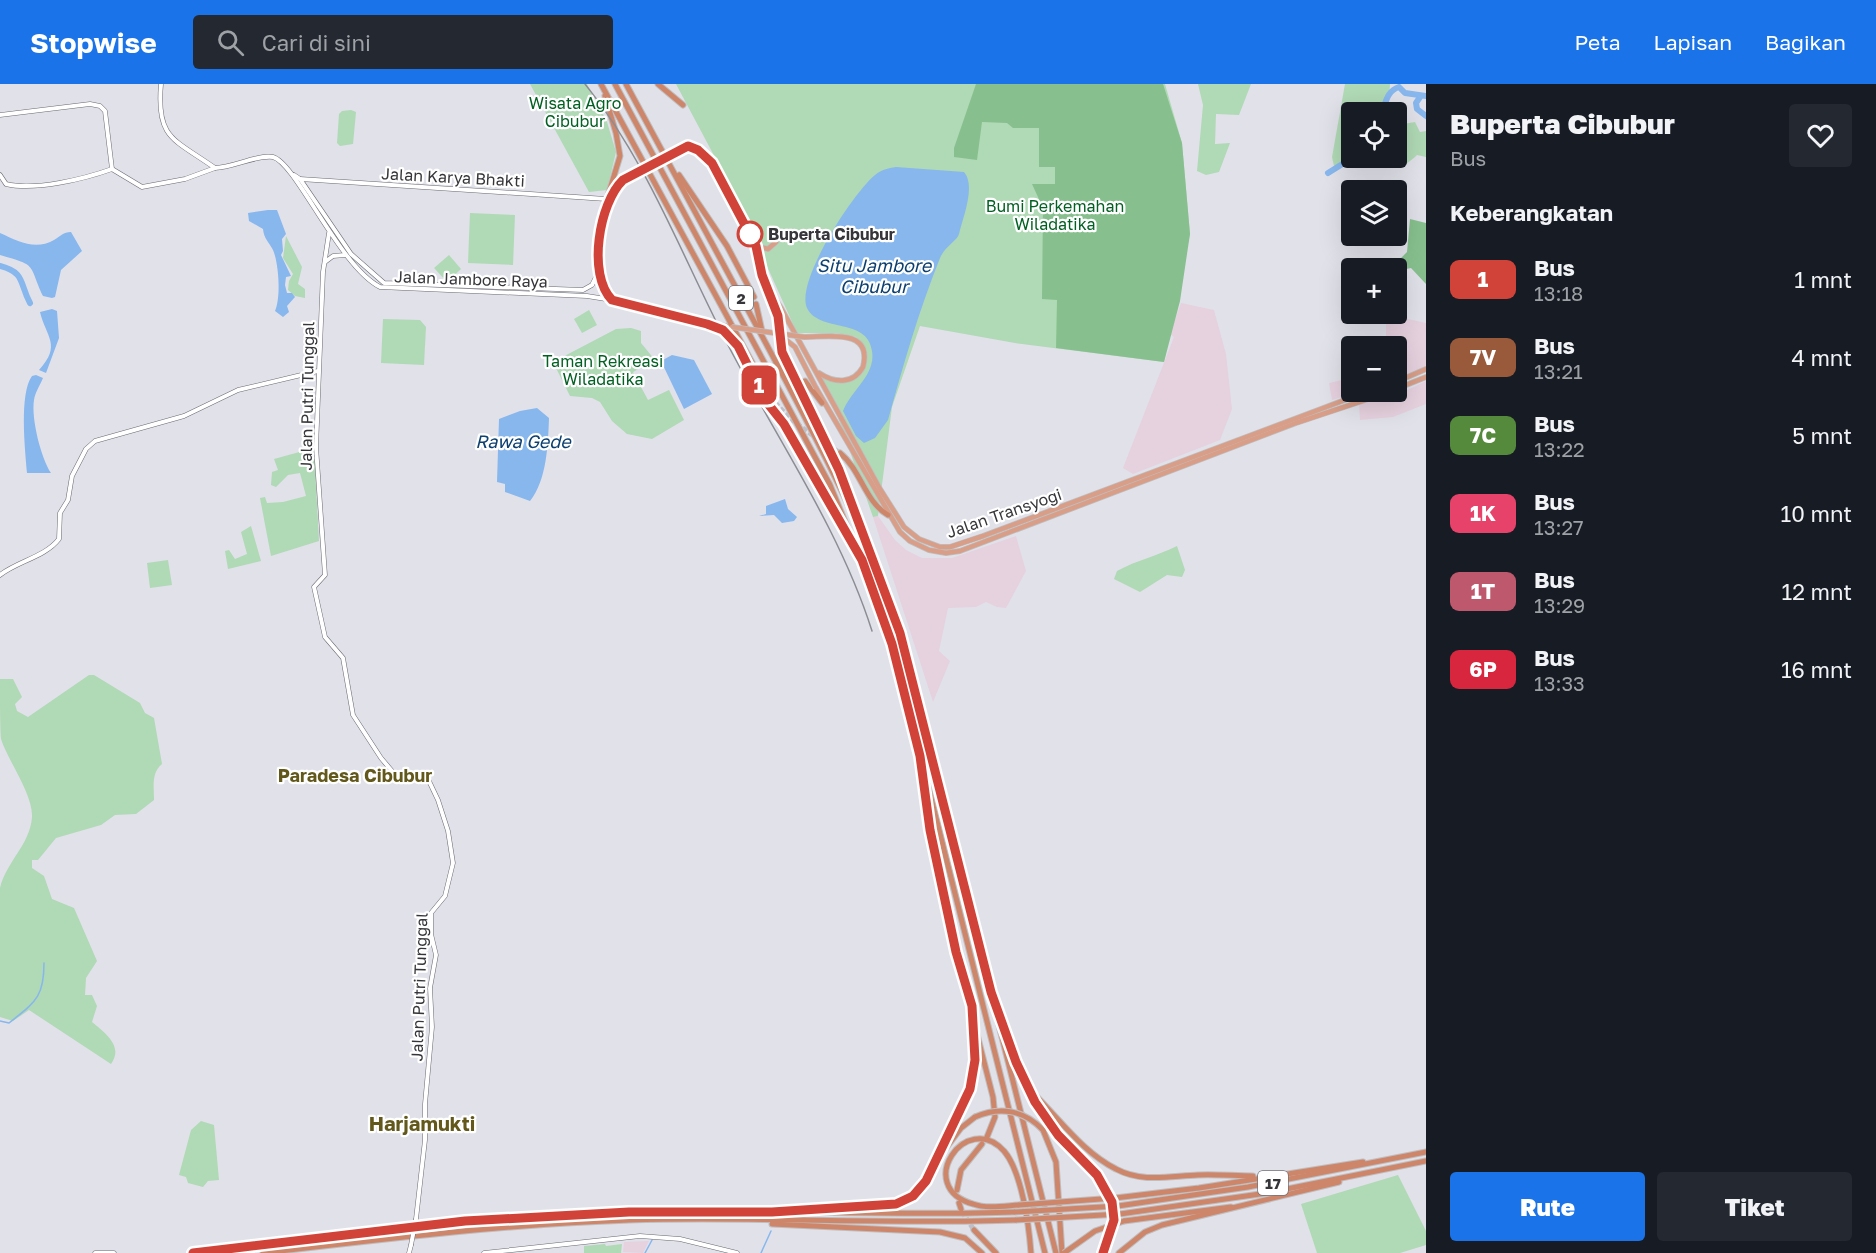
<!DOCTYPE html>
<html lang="id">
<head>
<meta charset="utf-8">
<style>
  :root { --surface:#171b24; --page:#242831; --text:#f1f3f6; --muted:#9ea1a6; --accent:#1a73e8 }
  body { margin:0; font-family:"Golos Text",sans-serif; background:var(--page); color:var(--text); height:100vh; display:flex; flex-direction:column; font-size:22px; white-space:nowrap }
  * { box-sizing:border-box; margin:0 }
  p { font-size:20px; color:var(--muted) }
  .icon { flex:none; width:33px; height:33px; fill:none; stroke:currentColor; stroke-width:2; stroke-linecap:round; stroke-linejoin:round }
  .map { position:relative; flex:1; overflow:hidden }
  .side { display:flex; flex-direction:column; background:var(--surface); width:450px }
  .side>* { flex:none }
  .badge { padding:0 12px; border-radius:9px; font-size:21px; line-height:39px }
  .buttons { position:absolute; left:1341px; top:18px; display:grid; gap:12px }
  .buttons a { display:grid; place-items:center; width:66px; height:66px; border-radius:6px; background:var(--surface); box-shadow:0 6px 24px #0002; font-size:30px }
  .map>.badge { position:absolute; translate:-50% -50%; box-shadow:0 0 0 3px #fff }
  h2 { padding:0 24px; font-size:22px; line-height:54px }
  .round { display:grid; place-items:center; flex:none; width:63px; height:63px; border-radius:6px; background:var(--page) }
  .head { display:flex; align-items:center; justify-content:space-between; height:102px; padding:0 24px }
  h1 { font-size:28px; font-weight:800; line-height:45px }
  .cta { display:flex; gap:12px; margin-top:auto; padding:12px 24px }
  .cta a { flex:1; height:69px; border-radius:6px; background:var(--accent); color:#fff; font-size:24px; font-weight:800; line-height:69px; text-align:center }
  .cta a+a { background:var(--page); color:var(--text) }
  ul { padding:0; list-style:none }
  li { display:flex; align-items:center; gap:18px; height:78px; padding:0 24px }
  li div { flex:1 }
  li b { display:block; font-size:22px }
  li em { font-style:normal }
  li .badge { min-width:66px; font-weight:700; text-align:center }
  header { display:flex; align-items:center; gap:36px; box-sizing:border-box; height:84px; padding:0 30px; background:var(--accent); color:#fff }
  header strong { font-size:28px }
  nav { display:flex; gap:33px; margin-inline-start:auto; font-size:21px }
  .search { width:420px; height:54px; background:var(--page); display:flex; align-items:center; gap:15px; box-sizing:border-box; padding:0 21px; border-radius:6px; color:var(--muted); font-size:22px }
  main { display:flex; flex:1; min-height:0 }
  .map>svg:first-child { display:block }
</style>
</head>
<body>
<header>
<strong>Stopwise</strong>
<div class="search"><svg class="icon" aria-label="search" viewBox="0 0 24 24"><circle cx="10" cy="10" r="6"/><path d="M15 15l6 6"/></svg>Cari di sini</div>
<nav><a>Peta</a><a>Lapisan</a><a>Bagikan</a></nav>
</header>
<main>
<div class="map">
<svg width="1426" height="1169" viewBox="0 0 1426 1169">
  <rect width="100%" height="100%" fill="#e1e1ea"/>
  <g fill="#e6d1df">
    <polygon points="1181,219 1214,226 1226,270 1232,325 1220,356 1133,390 1123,384 1174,253 1170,250"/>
    <polygon points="1386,230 1426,239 1426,283 1397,295 1396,262 1386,262"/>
    <polygon points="1351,294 1352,308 1359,308 1332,316 1329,299"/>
    <polygon points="1426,297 1426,320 1393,333 1360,336 1359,320 1399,310"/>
    <polygon points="878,432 895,456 906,466 922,474 952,474 1016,452 1026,487 1006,524 997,523 986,518 976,523 948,524 939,567 950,577 933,618 873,433"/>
    <polygon points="649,1157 643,1169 623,1168 624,1158"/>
  </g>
  <g fill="#b0d9b5">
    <polygon points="530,0 587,0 607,38 616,68 607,106 589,108"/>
    <polygon points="676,0 1165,0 1182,59 1190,150 1164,278 1015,259 920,242 892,323 878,432 873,433 834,322 819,291 839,298 862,288 864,265 856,253 836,249 797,249 736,113"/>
    <polygon points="1198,0 1251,0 1239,31 1216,30 1215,60 1230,59 1219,88 1206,91 1197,87 1203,21"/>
    <polygon points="1345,0 1390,0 1388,28 1352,28 1351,70 1348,76 1334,82 1332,73"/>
    <polygon points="351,26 356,28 353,60 340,62 337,59 339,30 342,27"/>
    <path d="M1415,38L1420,48L1426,47V73L1417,71C1400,87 1397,83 1375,77L1376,74H1396L1397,41Z"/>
    <polygon points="470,129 515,131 513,181 468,179"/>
    <polygon points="286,152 302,183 298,200 305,205 305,214 295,212 288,206 289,197 293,190 283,174"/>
    <polygon points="449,171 461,185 447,198 434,184"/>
    <polygon points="589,226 597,241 582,249 574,235"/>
    <polygon points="383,235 420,236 426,243 424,281 381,279"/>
    <polygon points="631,244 641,247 641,259 655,276 633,288 648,316 669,306 684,336 652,355 627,350 612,337 600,318 592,314 570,312 553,278 616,245"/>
    <polygon points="314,364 319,457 271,472 260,414 265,413 267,419 283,418 306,412 300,389 288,391 276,403 271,401 272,388 278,386 274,375"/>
    <polygon points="251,442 261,477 228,485 225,467 229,466 235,475 247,470 241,448"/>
    <path d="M1177,462L1185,486L1182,493L1167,491L1140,508L1114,495L1117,487C1137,476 1157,472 1177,462Z"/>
    <polygon points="168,476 172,501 150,504 147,479"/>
    <path d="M89,591H94L140,619L145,629L154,634L162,680C151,689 154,703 154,716L136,730L115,731L101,741L56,754L38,776H32V784L44,792L52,815L74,824L97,877L86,894L85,911H92L97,922L92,938C105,949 124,962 111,980L29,926L13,937L0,933V804C6,778 30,761 32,733C33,710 8,677 1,655C0,641 0,611 0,595H13L22,613L15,620L17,627L28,633Z"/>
    <polygon points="201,1037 214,1041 219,1096 208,1097 203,1103 188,1099 186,1093 179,1091 191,1046"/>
    <polygon points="1398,1091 1426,1147 1426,1161 1400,1169 1317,1169 1301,1120"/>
    <polygon points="605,1160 606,1162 622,1160 621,1169 584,1169 584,1162"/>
  </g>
  <g fill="#87c08e">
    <polygon points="976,0 1163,0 1182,59 1190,150 1180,217 1164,278 1056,264 1057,216 1042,215 1043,124 1032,100 1055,100 1055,83 1039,83 1039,44 1013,44 1007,39 982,38 977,76 954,73 954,64"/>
    <polygon points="1410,135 1426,139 1426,200 1411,184 1397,187 1395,180 1407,168"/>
  </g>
  <g fill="#87b7ed">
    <path d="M896,83L964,88C976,102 963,133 959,150C957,157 945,162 940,174C919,226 903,282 888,336L875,354L864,359L856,352L843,327C851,306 876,291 872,267C868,233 819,249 807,224C795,197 854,108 875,91C881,86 888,84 896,83Z"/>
    <path d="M268,126H277L286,150L282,155L283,167L281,171L291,192L286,193L285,201L287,209H292L295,213L287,222L289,228L283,233L275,227C281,214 279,180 273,166C269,158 264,155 263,145L249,137L248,129Z"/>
    <path d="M71,148L82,167L61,186L55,213L52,214L43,212C28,179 38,182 0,171V149C18,157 35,167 54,156C61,152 63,148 71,148Z"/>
    <path d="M52,225L57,227L59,254L46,289L39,286C62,261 46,253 40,228Z"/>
    <polygon points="672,271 694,276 712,310 684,325 661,277"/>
    <path d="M36,291L43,294C40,301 35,309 34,316C31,334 41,374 51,389H27C25,365 19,310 32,292Z"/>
    <path d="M537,324L549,334C548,360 547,396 530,417L505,408V400L497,398L499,335L520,327Z"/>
    <polygon points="785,415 788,425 797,433 794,437 782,439 774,431 759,432 766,430 766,422"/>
  </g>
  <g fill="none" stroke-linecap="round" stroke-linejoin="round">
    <g stroke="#87b7ed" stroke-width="1.5">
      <path d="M0,937L9,939C35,918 44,914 44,879"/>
      <polyline points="645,1169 652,1156"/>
      <polyline points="761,1169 771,1147"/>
    </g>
    <g stroke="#87b7ed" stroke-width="6">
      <polyline points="1420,13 1416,19 1417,25 1426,32"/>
      <path d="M1382,28C1386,18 1387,7 1399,3L1405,9L1426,12"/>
      <polyline points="1328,89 1352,74"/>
      <path d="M0,182C26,189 19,199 30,219"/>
    </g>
    <g stroke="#bfbfc7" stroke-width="5" stroke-dasharray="5 2.5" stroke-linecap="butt">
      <path d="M767,306C783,335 813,351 840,369"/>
      <polyline points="962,1128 974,1146"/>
    </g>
    <g stroke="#696971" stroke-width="5">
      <g id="tertiary">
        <path d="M161,0C156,55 174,55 215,84C232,84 259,70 273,73C296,79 339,182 380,203L587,212L612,216"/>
        <polyline points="0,31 90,20 100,22 105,27 112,85 142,103 185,95 215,84"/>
        <path d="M0,91L6,100C35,107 84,95 112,85"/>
        <polyline points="294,91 300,95 351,170 384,199 583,206 592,201 599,187"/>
        <polyline points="300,95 606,115"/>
        <polyline points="329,149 323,188 316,363 325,491 314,503 325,553 343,574 353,631 381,674 397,693 403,696 420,690 428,695 438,716 448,747 453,779 445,812 431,829 431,850 436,871 430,904 432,943 425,1020 425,1056 416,1135"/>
        <polyline points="325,178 333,172 345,171"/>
        <polyline points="409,1169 411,1161"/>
        <polyline points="484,1169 640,1152 680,1155 737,1169"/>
      </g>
    </g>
    <g stroke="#696971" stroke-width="5">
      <g id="secondary">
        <path d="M0,491C18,477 45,473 59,455L60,429L68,416L72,392L86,365L95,357L184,332L238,306L318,287"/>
        <polyline points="95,1169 114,1169"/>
      </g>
    </g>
    <g stroke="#bfbfc0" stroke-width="6">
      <g id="trunk">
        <polyline points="682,64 693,63 712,79 719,91 756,162 765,200 781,224 880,405 904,443 919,455 940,463 950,463 983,452 1366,308"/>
        <polyline points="608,119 623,96 646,83"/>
        <path d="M604,126C598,145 594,196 608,211C620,226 709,240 732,243"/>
        <polyline points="756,162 768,165 776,158"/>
        <path d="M804,253C829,253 873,244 863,283C853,301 834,299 819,289"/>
        <polyline points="1396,298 1426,285"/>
        <polyline points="816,304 900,448 910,457 929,466 946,469 960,467 1296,339 1389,308"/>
        <polyline points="1396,305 1426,293"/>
      </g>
    </g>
    <g stroke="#bfbfc0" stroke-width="7">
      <g id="motorway">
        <polyline points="601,0 767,306"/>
        <polyline points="615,0 830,401 881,525 901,594 1045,1169"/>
        <path d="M626,0C672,84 717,168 762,252C816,353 869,452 904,562L1056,1169"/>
        <polyline points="658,0 683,21"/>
        <polyline points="679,91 727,162 754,213"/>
        <polyline points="603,128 620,72 616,49 605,12"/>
        <polyline points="765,200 778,232 782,268 787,280 823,349 847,409"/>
        <polyline points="756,220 762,247"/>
        <polyline points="707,240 723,246 738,262 765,316 784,340 855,464"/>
        <polyline points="799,304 800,299 805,297 822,319"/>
        <path d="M840,369C861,386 865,418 888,431"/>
        <polyline points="922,690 956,868 993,1013 995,1033 987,1053"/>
        <path d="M999,929C1011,958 1017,988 1033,1015C1041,1028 1050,1041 1060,1052C1092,1088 1135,1117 1103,1169"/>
        <path d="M1031,1007C1058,1033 1082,1068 1116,1085C1142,1099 1170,1092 1198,1091C1216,1090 1235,1092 1253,1092"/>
        <polyline points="1043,1046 1056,1078 1062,1169"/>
        <polyline points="943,1068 961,1044 975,1033"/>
        <polyline points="957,1106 961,1086 982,1060"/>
        <polyline points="1115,1114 1199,1104 1363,1078"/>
        <polyline points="959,1119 961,1125"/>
        <path d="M1019,1121C1004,1122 987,1125 973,1120C913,1103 966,1025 1004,1067C1022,1088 1029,1142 1031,1169"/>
        <polyline points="1118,1122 1248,1103 1426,1068"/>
        <path d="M810,1126C837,1125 884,1128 907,1116C927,1105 969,1016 974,992C978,973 973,955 972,936"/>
        <polyline points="1120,1130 1267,1109 1426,1077"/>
        <polyline points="1124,1137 1231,1123"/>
        <polyline points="772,1140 940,1148 965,1154 982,1169"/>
        <polyline points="974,1146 996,1169"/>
        <path d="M194,1169C340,1152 485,1132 633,1128C760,1124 887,1133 1015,1128"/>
        <path d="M263,1169C385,1155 507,1140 630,1136C758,1132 887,1141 1016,1136"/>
        <polyline points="1119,1169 1145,1148 1162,1141 1339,1098"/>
      </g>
    </g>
    <use href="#tertiary" stroke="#fff" stroke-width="4"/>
    <use href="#secondary" stroke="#fff" stroke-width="4"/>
    <use href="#trunk" stroke="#d89e88" stroke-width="4.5"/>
    <use href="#motorway" stroke="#ce866b" stroke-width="5"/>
    <path stroke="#8c8c93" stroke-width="1.5" d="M585,0C648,78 683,175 729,263C778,357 840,446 872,547"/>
    <g stroke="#696971" stroke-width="5" stroke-linecap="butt">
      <polyline id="tertiary-bridge" points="411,1161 416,1135"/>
    </g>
    <g stroke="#bfbfc0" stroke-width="6" stroke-linecap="butt">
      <g id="trunk-bridge">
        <polyline points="646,83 682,64"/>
        <polyline points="732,243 804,253"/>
        <polyline points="781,252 795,263 816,304"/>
      </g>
    </g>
    <g stroke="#bfbfc0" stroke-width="7" stroke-linecap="butt">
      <g id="motorway-bridge">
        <path d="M975,1033C1000,1022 1024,1026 1043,1046"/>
        <polyline points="1019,1121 1115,1114"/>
        <polyline points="1015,1128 1118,1122"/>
        <polyline points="1016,1136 1120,1130"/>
        <polyline points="1064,1169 1095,1147 1124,1137"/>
      </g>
    </g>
    <use href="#tertiary-bridge" stroke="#fff" stroke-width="4"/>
    <use href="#trunk-bridge" stroke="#d89e88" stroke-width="4.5"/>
    <use href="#motorway-bridge" stroke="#ce866b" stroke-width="5"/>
  </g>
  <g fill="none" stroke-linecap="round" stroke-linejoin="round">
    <g stroke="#fff" stroke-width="14">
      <path id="line" d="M193,1169L465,1137L629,1128H772L896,1120L913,1112L926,1097L970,1005L975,976L972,922L956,868L930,746L920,672L892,560L862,476L784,340L765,316L738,262L723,246L707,240L612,216C587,191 599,119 623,96L688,62L698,66L712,79L756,162L762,191L778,232L782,268L839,386L900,549L991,908L1016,978L1035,1018L1058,1051L1097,1091L1112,1118L1114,1136L1103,1169"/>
    </g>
    <use href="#line" stroke="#d14338" stroke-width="9"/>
  </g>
  <circle fill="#fff" stroke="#d14338" stroke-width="3" cx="750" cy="150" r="12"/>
  <g text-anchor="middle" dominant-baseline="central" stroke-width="4.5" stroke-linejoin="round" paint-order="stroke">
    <g fill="#fff" stroke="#727275" stroke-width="1.5">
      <rect x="729" y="202" width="24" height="24" rx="4.5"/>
      <rect x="1258" y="1087" width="30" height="24" rx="4.5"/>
    </g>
    <g font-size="15" font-weight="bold" fill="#36363a">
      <text x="741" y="214">2</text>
      <text x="1273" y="1099">17</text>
    </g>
    <g font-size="16" fill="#036023" stroke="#fff">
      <text x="575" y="19">Wisata Agro<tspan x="575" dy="18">Cibubur</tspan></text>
      <text x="1055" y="122">Bumi Perkemahan<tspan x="1055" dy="18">Wiladatika</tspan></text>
      <text x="603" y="277">Taman Rekreasi<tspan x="603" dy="18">Wiladatika</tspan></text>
    </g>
    <g font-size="16" fill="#36363a" stroke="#fff">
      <text transform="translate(453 93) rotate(3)">Jalan Karya Bhakti</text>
      <text transform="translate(471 195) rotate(2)">Jalan Jambore Raya</text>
      <text transform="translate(307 312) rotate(-89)">Jalan Putri Tunggal</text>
      <text transform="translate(1004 429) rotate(-19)">Jalan Transyogi</text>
      <text transform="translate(419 903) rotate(-88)">Jalan Putri Tunggal</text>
    </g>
    <g font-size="16" font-weight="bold" fill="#36363a" stroke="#fff" text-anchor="start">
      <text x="768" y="150">Buperta Cibubur</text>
    </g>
    <g font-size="18" font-style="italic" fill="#0c4070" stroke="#fff">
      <text x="874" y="181">Situ Jambore<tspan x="874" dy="21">Cibubur</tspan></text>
      <text x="523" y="357">Rawa Gede</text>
    </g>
    <g font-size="18" font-weight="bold" fill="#63581b" stroke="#fff">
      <text x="355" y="691">Paradesa Cibubur</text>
    </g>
    <g font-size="20" font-weight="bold" fill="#63581b" stroke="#fff">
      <text x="422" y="1039">Harjamukti</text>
    </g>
  </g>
</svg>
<div class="buttons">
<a><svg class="icon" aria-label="locate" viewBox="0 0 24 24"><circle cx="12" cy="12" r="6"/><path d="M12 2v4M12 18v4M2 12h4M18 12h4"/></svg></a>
<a><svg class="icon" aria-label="layers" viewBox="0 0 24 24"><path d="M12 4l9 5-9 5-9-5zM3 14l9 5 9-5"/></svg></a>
<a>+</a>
<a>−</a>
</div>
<b class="badge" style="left:759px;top:301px;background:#d14338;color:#fff">1</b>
</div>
<section class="side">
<div class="head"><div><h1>Buperta Cibubur</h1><p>Bus</p></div><a class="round"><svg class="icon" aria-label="heart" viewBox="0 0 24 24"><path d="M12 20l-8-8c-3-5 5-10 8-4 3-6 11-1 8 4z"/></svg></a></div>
<h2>Keberangkatan</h2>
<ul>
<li><span class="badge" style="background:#d14338;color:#fff">1</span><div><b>Bus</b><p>13:18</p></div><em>1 mnt</em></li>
<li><span class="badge" style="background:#995a3b;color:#fff">7V</span><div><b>Bus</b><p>13:21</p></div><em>4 mnt</em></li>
<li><span class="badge" style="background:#558a3c;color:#fff">7C</span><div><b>Bus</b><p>13:22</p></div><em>5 mnt</em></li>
<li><span class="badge" style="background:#e6426a;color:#fff">1K</span><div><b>Bus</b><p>13:27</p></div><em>10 mnt</em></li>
<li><span class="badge" style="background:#bd586d;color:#fff">1T</span><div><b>Bus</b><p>13:29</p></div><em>12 mnt</em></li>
<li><span class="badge" style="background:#d7263d;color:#fff">6P</span><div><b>Bus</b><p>13:33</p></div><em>16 mnt</em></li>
</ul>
<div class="cta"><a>Rute</a><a>Tiket</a></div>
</section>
</main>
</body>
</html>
